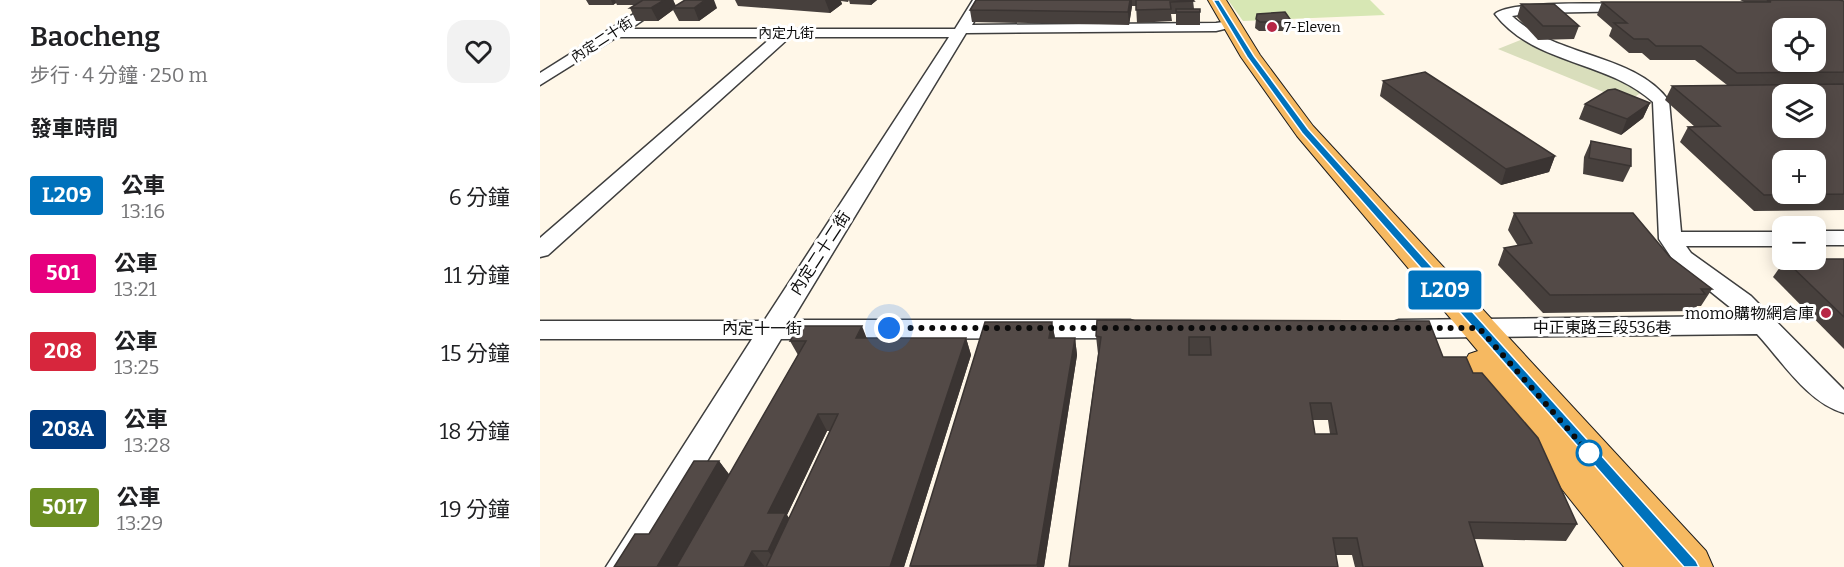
<!DOCTYPE html>
<html lang="zh-TW">
<head>
<meta charset="utf-8">
<style>
  :root { --surface:#fff; --page:#f2f2f2; --text:#202124; --muted:#757577 }
  body { margin:0; font-family:Bitter,"Noto Sans TC",serif; background:var(--page); color:var(--text); height:100vh; display:flex; flex-direction:column; font-size:22px; white-space:nowrap }
  * { box-sizing:border-box; margin:0 }
  p { font-size:20px; color:var(--muted) }
  .icon { flex:none; width:33px; height:33px; fill:none; stroke:currentColor; stroke-width:2; stroke-linecap:round; stroke-linejoin:round }
  .map { position:relative; flex:1; overflow:hidden }
  .details { display:flex; flex-direction:column; background:var(--surface); width:540px }
  .details>* { flex:none }
  .badge { padding:0 12px; border-radius:4px; font-size:21px; line-height:39px }
  .tools { position:absolute; left:1232px; top:18px; display:grid; gap:12px }
  .tools a { display:grid; place-items:center; width:54px; height:54px; border-radius:12px; background:var(--surface); box-shadow:0 3px 15px #0003; font-size:30px }
  .you { position:absolute; width:30px; height:30px; margin:-15px; border:4px solid #fff; border-radius:50%; background:#1a73e8; box-shadow:0 0 0 9px #1a73e833 }
  .map>.badge { position:absolute; translate:-50% -50%; box-shadow:0 0 0 3px #fff }
  h2 { padding:0 30px; font-size:22px; line-height:54px }
  .round { display:grid; place-items:center; flex:none; width:63px; height:63px; border-radius:18px; background:var(--page) }
  .head { display:flex; align-items:center; justify-content:space-between; height:102px; padding:0 30px }
  h1 { font-size:28px; font-weight:600; line-height:45px }
  ul { padding:0; list-style:none }
  li { display:flex; align-items:center; gap:18px; height:78px; padding:0 30px }
  li div { flex:1 }
  li b { display:block; font-size:22px }
  li em { font-style:normal }
  li .badge { min-width:66px; font-weight:700; text-align:center }
  main { display:flex; flex:1; min-height:0 }
  .map>svg:first-child { display:block }
</style>
</head>
<body>
<main>
<section class="details">
<div class="head"><div><h1>Baocheng</h1><p>步行 · 4 分鐘 · 250 m</p></div><a class="round"><svg class="icon" aria-label="heart" viewBox="0 0 24 24"><path d="M12 20l-8-8c-3-5 5-10 8-4 3-6 11-1 8 4z"/></svg></a></div>
<h2>發車時間</h2>
<ul>
<li><span class="badge" style="background:#0072bc;color:#fff">L209</span><div><b>公車</b><p>13:16</p></div><em>6 分鐘</em></li>
<li><span class="badge" style="background:#e6007e;color:#fff">501</span><div><b>公車</b><p>13:21</p></div><em>11 分鐘</em></li>
<li><span class="badge" style="background:#d7263d;color:#fff">208</span><div><b>公車</b><p>13:25</p></div><em>15 分鐘</em></li>
<li><span class="badge" style="background:#003b80;color:#fff">208A</span><div><b>公車</b><p>13:28</p></div><em>18 分鐘</em></li>
<li><span class="badge" style="background:#6b8e23;color:#fff">5017</span><div><b>公車</b><p>13:29</p></div><em>19 分鐘</em></li>
</ul>
</section>
<div class="map">
<svg width="1304" height="567" viewBox="0 0 1304 567">
  <rect width="100%" height="100%" fill="#fff7e8"/>
  <polygon fill="#d7e7b4" points="688,0 830,0 845,15 703,21"/>
  <polygon fill="#d9debc" points="983,39 1085,81 1103,91 1088,102 958,49"/>
  <g fill="none" stroke-linecap="round" stroke-linejoin="round">
    <g stroke="#3e3e3e" stroke-width="3">
      <g id="minor">
        <polygon points="116,0 132,0 90,29 415,29 433,0 447,0 432,25 676,23 697,20 697,26 676,31 426,33 252,320 590,320 599,323 603,329 599,335 590,338 241,339 103,567 66,567 212,339 0,339 0,321 224,321 409,37 250,37 8,255 0,257 0,238 232,37 77,37 0,85 0,73"/>
        <path d="M1093,4L1100,8L1098,11L992,13L972,16C1015,57 1096,54 1129,101L1141,232H1242V246H1146L1151,253L1211,296L1304,390V413C1268,403 1242,361 1217,334L859,338L850,335L846,329L850,323L859,320L1201,316L1135,263L1119,239L1113,102C1067,60 994,65 955,14C969,0 1069,4 1093,4Z"/>
        <rect x="1275" y="231" width="29" height="14"/>
      </g>
    </g>
    <g stroke="#1c1c1c" stroke-width="2">
      <polygon id="major" points="668,0 686,0 720,55 773,126 1166,551 1173,567 1084,567 929,372 924,363 929,354 938,351 757,136 701,57"/>
    </g>
    <use href="#minor" fill="#fff" fill-rule="evenodd"/>
    <use href="#major" fill="#f6b961" fill-rule="evenodd"/>
  </g>
  <g fill="#47403d" fill-rule="evenodd">
    <polygon points="46,0 133,0 136,6 177,8 159,21 139,21 133,10 118,21 96,21 90,8 96,5 77,5 76,3 73,5 49,5"/>
    <polygon points="195,0 337,0 331,5 310,4 309,0 308,2 301,1 302,4 290,13 198,6"/>
    <polygon points="436,0 653,0 654,9 660,9 660,25 636,25 636,14 631,14 632,21 597,23 596,5 596,6 592,6 589,25 432,22 430,10"/>
    <polygon points="1200,0 1299,0 1304,1 1304,210 1214,211 1140,142 1148,127 1155,127 1125,100 1132,86 1187,85 1155,60 1110,60 1102,53 1089,53 1069,36 1072,28 1057,15 1062,2 1204,2"/>
    <polygon points="981,4 1039,26 1034,39 998,40 977,17"/>
    <polygon points="716,19 752,22 751,31 719,31 715,28"/>
    <polygon points="843,81 1015,156 1009,172 961,185 840,96"/>
    <polygon points="1110,103 1103,118 1081,135 1039,119 1045,104"/>
    <polygon points="1051,141 1091,166 1083,182 1043,174 1044,157"/>
    <polygon points="974,213 1130,257 1172,289 1161,306 1157,306 1154,311 1003,313 958,265 964,248 978,246 968,230"/>
    <polygon points="1304,259 1304,349 1233,277 1245,260"/>
    <path d="M557,320L903,357L933,373L1037,524L1026,541L934,539L943,567H815L812,555H796L798,567H529L558,354L556,336ZM773,420H788L790,434H775Z"/>
    <polygon points="512,322 515,338 535,338 537,355 504,567 370,567"/>
    <path d="M327,338H426L431,355L364,567H74L109,534L179,461L189,475L258,355L250,341ZM287,431H290L249,518L247,515Z"/>
  </g>
  <g fill="#3a3432">
    <polygon points="71,0 75,0 76,3 73,5"/>
    <polygon points="124,0 133,0 137,8 132,8 133,10 118,21 111,8"/>
    <polygon points="165,0 174,0 177,8 159,21 154,8"/>
    <polygon points="285,0 300,0 302,4 290,13"/>
    <polygon points="330,0 337,0 331,5"/>
    <polygon points="590,0 592,0 592,6 589,25 588,12"/>
    <polygon points="1110,103 1103,118 1081,135 1087,119"/>
    <polygon points="1015,156 1009,172 961,185 966,169"/>
    <polygon points="512,322 515,339 509,338"/>
    <polygon points="322,326 329,344 316,338"/>
    <polygon points="426,338 431,355 364,567 350,567"/>
    <polygon points="535,338 537,355 504,567 497,567"/>
    <polygon points="278,414 287,431 247,515 257,530 240,567 228,551 228,513"/>
    <polygon points="179,461 192,478 142,567 117,567"/>
    <polygon points="212,551 225,567 204,567"/>
  </g>
  <g fill="#534a47" stroke="#3a3432" stroke-width="1.5" fill-rule="evenodd">
    <polygon points="103,0 124,0 111,8 90,8"/>
    <polygon points="145,0 165,0 154,8 132,8"/>
    <polygon points="436,0 590,0 588,12 430,10"/>
    <polygon points="596,0 653,0 654,1 630,2 631,9 596,10"/>
    <path d="M1227,0H1299L1304,1V72L1197,73L1161,46H1116L1108,39H1094L1074,23H1087L1062,2H1231ZM1242,28H1275V62H1242Z"/>
    <polygon points="981,4 1014,4 1039,26 1003,26"/>
    <rect x="636" y="9" width="24" height="3"/>
    <polygon points="745,12 752,22 720,22 716,19 717,14"/>
    <polygon points="885,72 1015,156 966,169 843,81"/>
    <path d="M1304,84V194L1224,195L1148,127L1180,126L1132,86ZM1242,94H1275V128H1242ZM1242,160H1275V194H1242Z"/>
    <polygon points="1075,89 1110,103 1087,119 1045,104 1068,90"/>
    <polygon points="1051,141 1091,149 1091,166 1049,158"/>
    <polygon points="974,213 1093,213 1130,257 1172,289 1161,289 1165,294 1010,295 964,248 992,243"/>
    <polygon points="1275,259 1304,259 1304,317 1245,260"/>
    <path d="M557,320L889,321L903,357H926L933,373H942L998,438L1037,524L929,522L943,567H823L817,538H793L798,567L529,566L561,337L556,336ZM649,337H670L671,355H649ZM770,403H791L797,434H775Z"/>
    <polygon points="445,322 512,322 509,338 535,338 497,565 370,566"/>
    <polygon points="259,326 322,326 316,338 426,338 350,567 226,567 298,414 278,414 228,513 246,513 228,551 212,551 204,567 136,567 266,341 250,341"/>
    <polygon points="154,461 179,461 117,567 74,567 95,534 109,534"/>
  </g>
  <polygon fill="#0072bc" stroke="#fff" stroke-width="1.5" points="673,0 679,0 714,56 768,129 1156,561 1159,567 1144,567 762,133 707,57"/>
  <g fill="none" stroke-linecap="round" stroke-linejoin="round">
    <polyline stroke="#0b0b0b" stroke-width="6" stroke-dasharray="0 10.8" points="349,328 939,328 1049,453"/>
  </g>
  <g fill="#b72645" stroke="#fff" stroke-width="2">
    <circle cx="732" cy="27" r="6"/>
    <circle cx="1286" cy="313" r="6"/>
  </g>
  <circle fill="#fff" stroke="#0072bc" stroke-width="3" cx="1049" cy="453" r="12"/>
  <g text-anchor="middle" dominant-baseline="central" stroke-width="6" stroke-linejoin="round" paint-order="stroke">
    <g font-size="14" fill="#0b0b0b" stroke="#fff" text-anchor="start">
      <text x="744" y="27">7-Eleven</text>
    </g>
    <g font-size="14" fill="#0b0b0b" stroke="#fff">
      <text x="246" y="33">內定九街</text>
      <text transform="translate(62 40) rotate(-33)">內定二十街</text>
    </g>
    <g font-size="16" fill="#0b0b0b" stroke="#fff">
      <text transform="translate(280 253) rotate(-57)">內定二十二街</text>
      <text x="1062" y="327">中正東路三段536巷</text>
      <text x="222" y="328">內定十一街</text>
    </g>
    <g font-size="16" fill="#0b0b0b" stroke="#fff" text-anchor="end">
      <text x="1274" y="313">momo購物網倉庫</text>
    </g>
  </g>
</svg>
<div class="tools">
<a><svg class="icon" aria-label="locate" viewBox="0 0 24 24"><circle cx="12" cy="12" r="6"/><path d="M12 2v4M12 18v4M2 12h4M18 12h4"/></svg></a>
<a><svg class="icon" aria-label="layers" viewBox="0 0 24 24"><path d="M12 4l9 5-9 5-9-5zM3 14l9 5 9-5"/></svg></a>
<a>+</a>
<a>−</a>
</div>
<div class="you" style="left:349px;top:328px"></div>
<b class="badge" style="left:905px;top:290px;background:#0072bc;color:#fff">L209</b>
</div>
</main>
</body>
</html>
